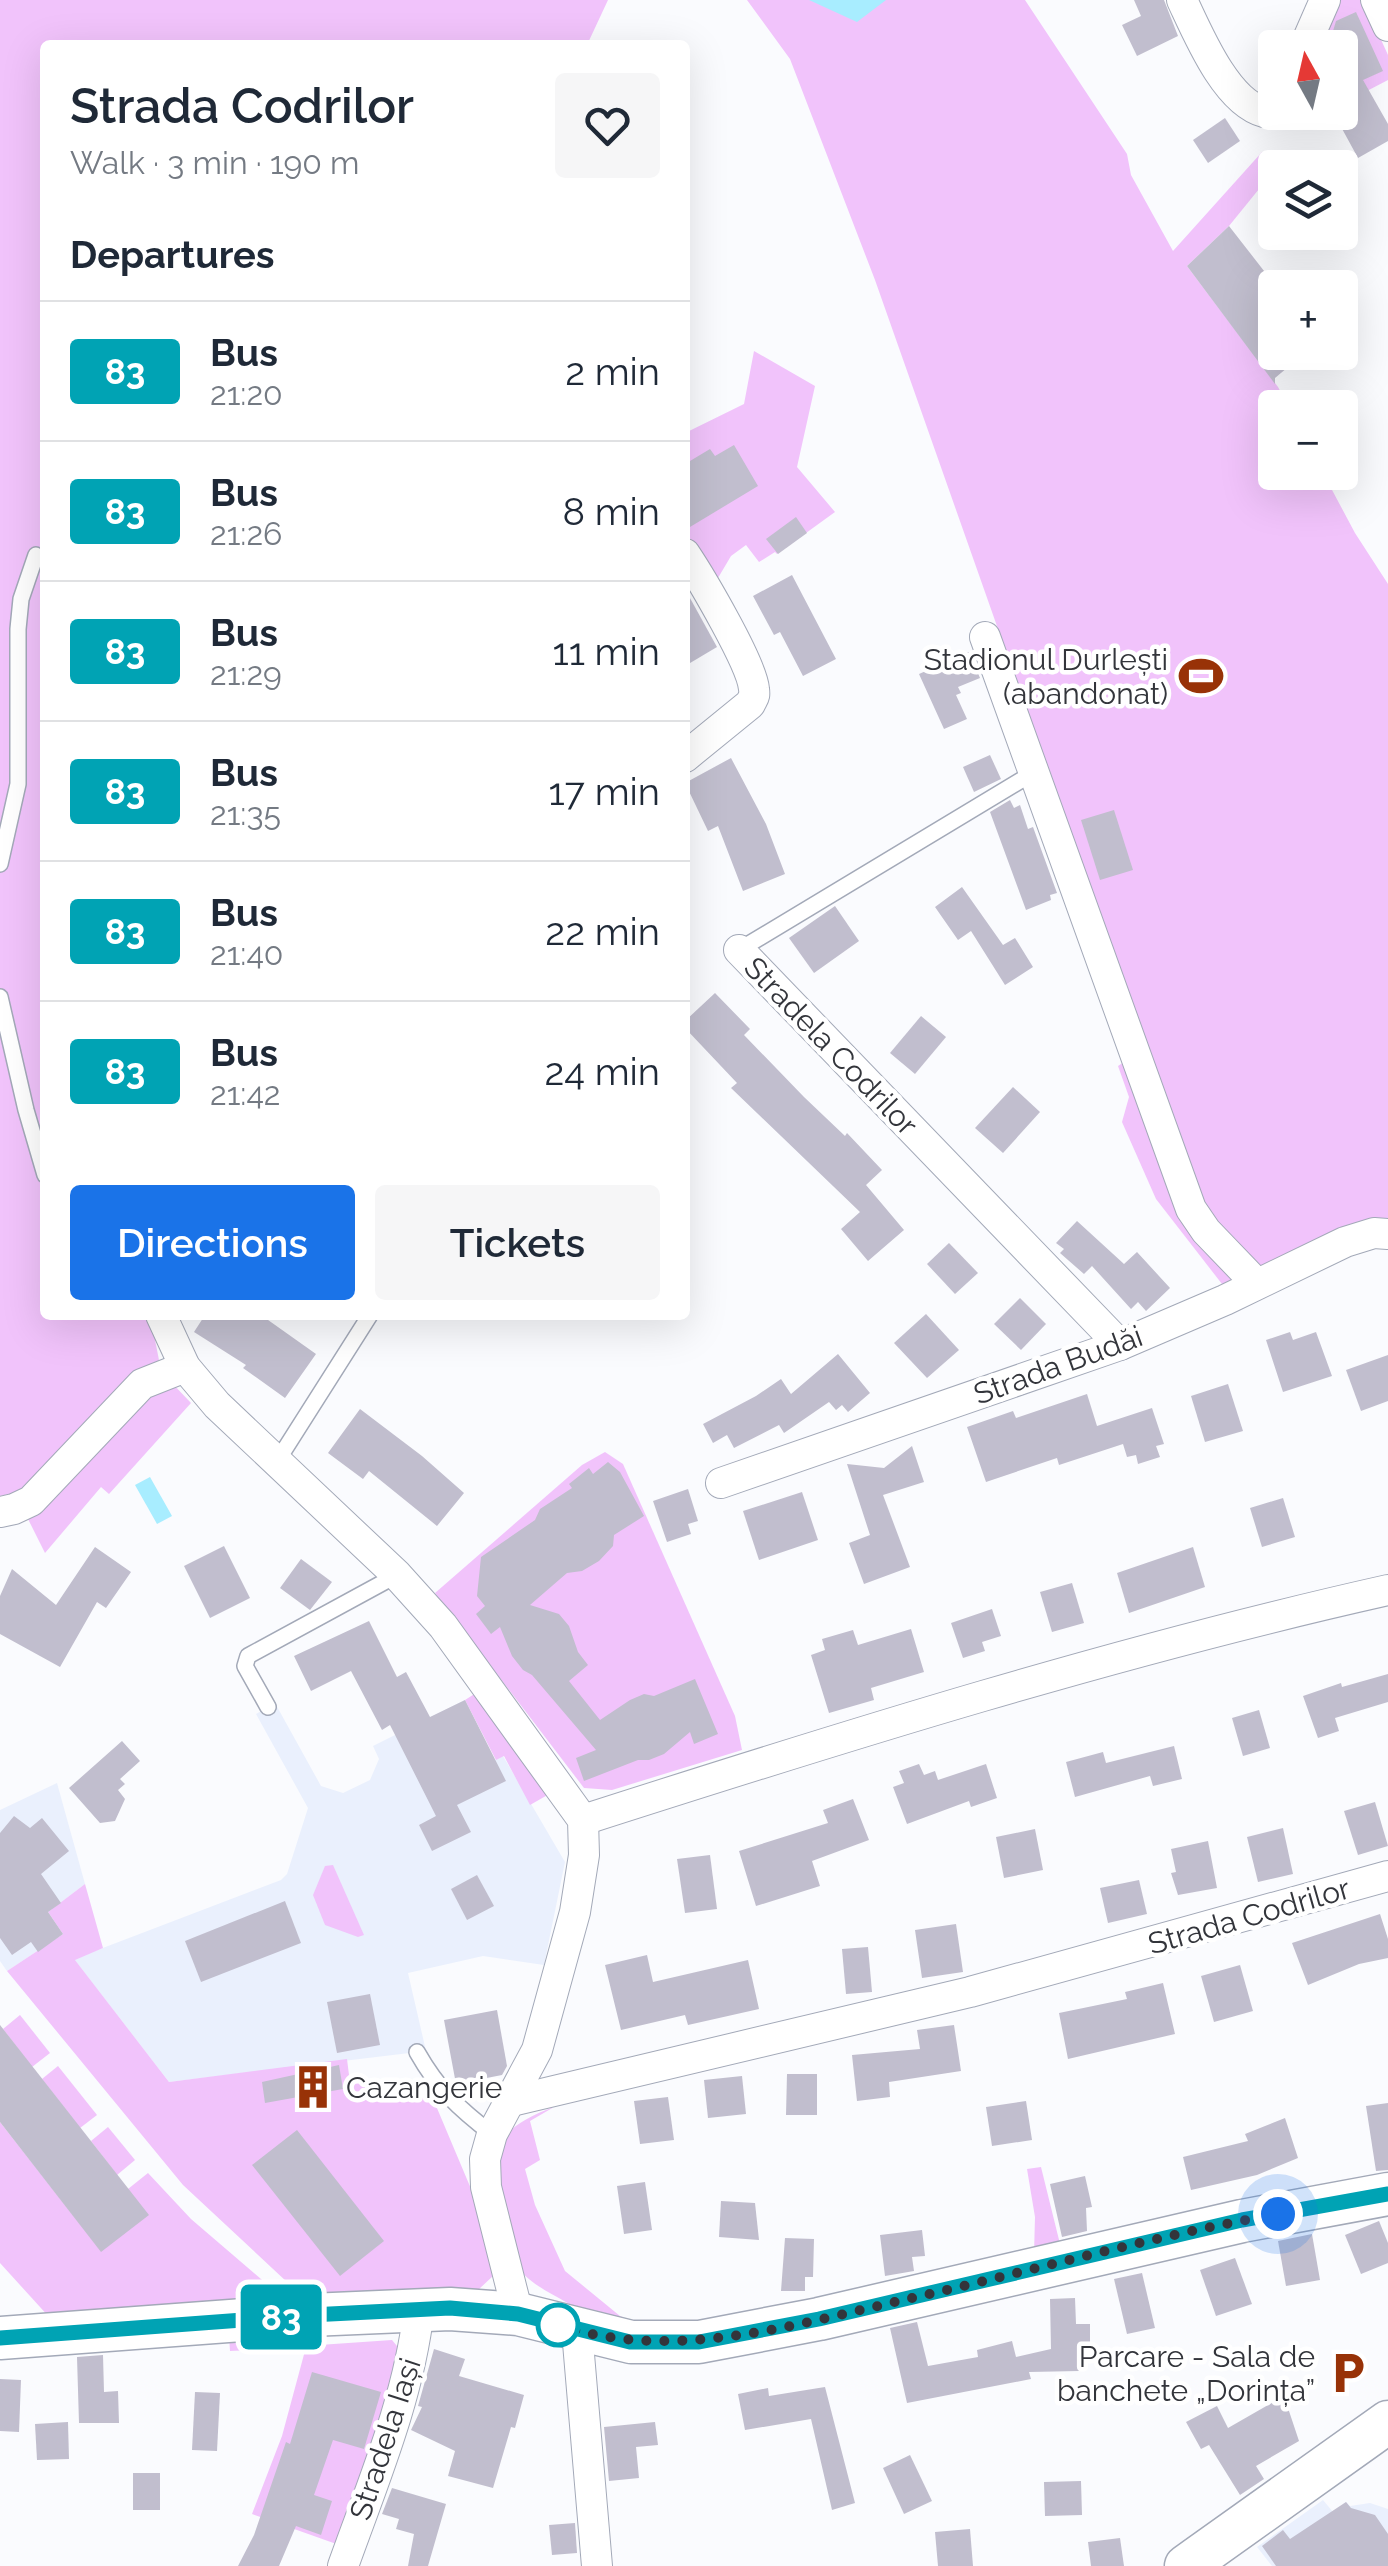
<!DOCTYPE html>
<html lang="en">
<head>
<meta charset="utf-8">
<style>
  :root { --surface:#fff; --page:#f6f6f7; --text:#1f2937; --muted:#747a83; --line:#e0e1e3; --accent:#1a73e8 }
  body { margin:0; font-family:Raleway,sans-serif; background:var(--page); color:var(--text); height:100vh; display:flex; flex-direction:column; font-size:38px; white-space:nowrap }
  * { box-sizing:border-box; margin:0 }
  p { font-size:32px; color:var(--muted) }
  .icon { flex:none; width:55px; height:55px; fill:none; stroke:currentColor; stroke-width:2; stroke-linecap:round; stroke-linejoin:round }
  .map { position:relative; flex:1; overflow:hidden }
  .panel { position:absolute; left:40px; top:40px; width:650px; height:1280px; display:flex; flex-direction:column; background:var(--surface); border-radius:10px; box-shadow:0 10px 40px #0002 }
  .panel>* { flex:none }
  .badge { padding:0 20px; border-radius:8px; font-size:35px; line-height:65px }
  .needle { width:65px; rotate:352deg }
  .fabs { position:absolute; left:1258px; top:30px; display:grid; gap:20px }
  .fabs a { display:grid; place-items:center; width:100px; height:100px; border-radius:10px; background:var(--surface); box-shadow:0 10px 40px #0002; font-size:50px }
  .you { position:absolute; width:50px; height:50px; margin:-25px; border:8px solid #fff; border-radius:50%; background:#1a73e8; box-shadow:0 0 0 15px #1a73e833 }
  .map>.badge { position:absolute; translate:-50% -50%; box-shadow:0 0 0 5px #fff }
  h2 { padding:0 30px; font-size:38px; line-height:90px }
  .round { display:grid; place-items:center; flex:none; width:105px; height:105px; border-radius:10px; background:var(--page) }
  .overview { display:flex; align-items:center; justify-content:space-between; height:170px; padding:0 30px }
  h1 { font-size:48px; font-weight:600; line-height:75px }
  .primary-button { display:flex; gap:20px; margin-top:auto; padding:20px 30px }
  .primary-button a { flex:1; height:115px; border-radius:10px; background:var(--accent); color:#fff; font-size:40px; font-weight:600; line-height:115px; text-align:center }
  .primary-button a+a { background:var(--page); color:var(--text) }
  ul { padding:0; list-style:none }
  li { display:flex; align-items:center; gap:30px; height:140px; padding:0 30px; border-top:2px solid var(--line) }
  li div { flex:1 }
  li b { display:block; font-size:38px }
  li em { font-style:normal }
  li .badge { min-width:110px; font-weight:700; text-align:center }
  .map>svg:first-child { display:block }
</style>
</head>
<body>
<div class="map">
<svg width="1388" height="2566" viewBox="0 0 1388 2566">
  <rect width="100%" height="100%" fill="#fafbfe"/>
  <g fill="#eaf0fd">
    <polygon points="465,1700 495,1760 503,1756 565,1862 544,1965 483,1956 408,1973 426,2051 169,2082 74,1959 281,1880 287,1874 308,1808 256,1714 275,1703 321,1786 343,1793 370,1780 379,1759 373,1746"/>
    <polygon points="57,1783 85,1884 48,1912 63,1934 7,1971 0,1961 0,1810"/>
    <polygon points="1323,2500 1333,2512 1346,2502 1350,2506 1370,2503 1388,2509 1388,2566 1272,2566 1257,2547"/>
  </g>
  <g fill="#f1c3fb">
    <polygon points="0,0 608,0 587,45 45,45 45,1315 150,1315 159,1360 23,1491 0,1496"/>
    <polygon points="747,0 1025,0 1127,154 1131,175 1173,251 1262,152 1281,162 1229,226 1187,266 1278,387 1289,407 1275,408 1275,472 1323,473 1355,533 1388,584 1388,1220 1368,1219 1254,1270 1213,1227 1047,768 875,280 790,59"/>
    <polygon points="1334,0 1363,0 1388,55 1388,80 1340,105 1340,48 1315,48"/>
    <polygon points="754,351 815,386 797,467 835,512 777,554 775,552 759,562 746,545 731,556 715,583 685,565 685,433 744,404"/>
    <polygon points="1127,1060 1238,1282 1222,1284 1156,1199 1122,1122 1129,1097 1118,1066"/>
    <polygon points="170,1381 191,1403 109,1494 101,1487 45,1553 26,1515 149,1387"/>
    <polygon points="605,1452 623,1464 735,1716 742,1750 612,1790 584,1788 435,1593 582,1465"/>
    <polygon points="479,1691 551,1793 530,1805 504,1756 496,1760 465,1700"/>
    <polygon points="333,1865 364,1935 358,1937 325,1925 313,1895 325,1866"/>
    <polygon points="85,1884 103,1948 75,1960 169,2082 347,2059 349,2075 434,2101 493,2241 493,2276 478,2290 302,2296 183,2185 7,1971 63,1934 48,1912"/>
    <polygon points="20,2015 50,2053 32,2067 3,2029"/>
    <polygon points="58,2066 97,2115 80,2128 42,2079"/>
    <path d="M554,2107L530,2121L540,2160L525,2169L535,2205L565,2271L620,2316L641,2325L702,2326L740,2320V2325C670,2339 626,2337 564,2301C550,2293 530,2283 520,2270C513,2260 511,2239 507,2226C490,2162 482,2133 554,2107Z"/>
    <polygon points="0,2122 101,2251 128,2189 148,2173 191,2219 268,2285 274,2295 270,2300 50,2318 0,2263"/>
    <polygon points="108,2127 135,2160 117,2175 91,2141"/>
    <polygon points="1041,2167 1061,2248 1034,2254 1035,2217 1027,2169"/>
    <polygon points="317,2329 319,2345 392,2340 406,2357 342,2546 252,2514 282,2436 306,2347 230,2351 229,2336"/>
  </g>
  <g fill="#a8edff">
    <polygon points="809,0 886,0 857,22"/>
    <polygon points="150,1477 172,1516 157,1524 135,1485"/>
  </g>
  <g fill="#c1bece">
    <polygon points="1134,0 1164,0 1178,36 1137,56 1122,25 1141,16"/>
    <polygon points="1356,12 1383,71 1363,80 1388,124 1388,141 1358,158 1340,125 1340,48 1328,48 1336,21"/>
    <polygon points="1225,118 1240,141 1208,163 1193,140"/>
    <polygon points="1229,226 1275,285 1275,352 1306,352 1275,378 1275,384 1187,266"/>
    <polygon points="734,445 758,486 685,530 685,464 710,449 715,456"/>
    <polygon points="796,517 807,533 778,554 766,539"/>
    <polygon points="792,575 836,659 803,676 780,632 774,635 753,596"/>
    <polygon points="685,589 717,647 685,666"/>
    <polygon points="969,652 980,678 958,687 961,693 956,695 967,719 944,729 919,674"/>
    <polygon points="990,755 1001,779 974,792 963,767"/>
    <polygon points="731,758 766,824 785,874 743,891 718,826 708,831 685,783"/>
    <polygon points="1010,800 1014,808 1020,805 1028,829 1033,827 1057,893 1050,895 1051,900 1026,910 990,812"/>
    <polygon points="1114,810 1133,870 1100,880 1081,820"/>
    <polygon points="962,887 1003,945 1015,938 1033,967 1005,985 971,931 958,940 935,907"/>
    <polygon points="835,906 859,941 814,973 789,938"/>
    <polygon points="715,993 750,1029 744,1035 804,1097 845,1136 847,1133 882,1170 866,1185 904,1230 868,1261 841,1229 860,1212 731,1088 737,1083 685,1028 685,1021"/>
    <polygon points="921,1016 946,1037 915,1074 890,1053"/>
    <polygon points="1013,1087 1040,1112 1003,1153 975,1128"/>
    <polygon points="1077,1221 1124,1264 1137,1252 1170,1288 1146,1311 1138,1302 1131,1309 1092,1266 1084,1274 1060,1253 1064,1249 1056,1243"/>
    <polygon points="949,1243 978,1273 955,1294 927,1264"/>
    <polygon points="1020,1298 1046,1324 1021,1350 994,1324"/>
    <polygon points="926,1314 959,1350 927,1378 894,1343"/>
    <polygon points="205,1315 261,1315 316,1354 285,1398 243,1368 246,1365 194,1332"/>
    <polygon points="1290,1332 1293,1340 1316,1332 1332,1376 1283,1392 1266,1340"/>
    <polygon points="838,1354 870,1393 848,1412 842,1405 836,1410 829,1402 784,1433 779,1425 734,1448 727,1435 713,1443 703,1424 756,1396 781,1379 791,1394"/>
    <polygon points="1388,1355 1388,1401 1361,1411 1346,1370"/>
    <polygon points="1228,1384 1243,1431 1205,1442 1191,1396"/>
    <polygon points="1087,1394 1097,1426 1152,1408 1164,1444 1156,1446 1160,1457 1138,1464 1136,1455 1127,1457 1123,1444 1059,1465 1057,1458 986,1482 967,1427 1013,1411 1016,1418"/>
    <polygon points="360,1409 422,1456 464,1493 437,1526 369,1471 363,1479 328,1453"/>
    <polygon points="912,1446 924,1482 883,1495 910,1567 864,1584 849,1543 870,1535 847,1464 884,1468"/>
    <polygon points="608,1462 620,1472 644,1516 614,1535 613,1546 599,1561 582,1571 567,1573 530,1605 559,1614 569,1626 578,1652 588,1665 569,1681 600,1720 630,1700 644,1694 654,1696 695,1679 718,1734 694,1744 690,1732 664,1754 649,1760 638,1760 584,1781 576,1758 596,1750 532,1675 523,1670 512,1656 500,1627 491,1634 476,1614 485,1606 477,1596 481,1557 535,1520 540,1509 572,1488 569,1484 589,1468 593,1474"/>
    <polygon points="688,1489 698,1521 688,1524 691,1534 667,1542 653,1501"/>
    <polygon points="802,1492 818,1540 759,1560 743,1511"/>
    <polygon points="1283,1498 1295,1537 1262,1547 1250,1508"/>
    <polygon points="224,1546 250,1598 210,1618 184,1566"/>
    <polygon points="95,1547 131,1572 106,1608 97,1602 60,1667 0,1634 0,1596 12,1569 56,1605"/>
    <polygon points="1193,1547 1205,1587 1129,1613 1117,1573"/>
    <polygon points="301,1559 332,1582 310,1610 280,1588"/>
    <polygon points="1072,1583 1084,1623 1052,1632 1040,1592"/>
    <polygon points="992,1609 1001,1636 982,1642 985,1651 963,1658 951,1623"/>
    <polygon points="369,1621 397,1677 406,1672 430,1717 465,1700 506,1781 457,1805 471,1832 432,1851 419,1825 436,1816 390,1725 382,1730 351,1671 311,1691 294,1656"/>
    <polygon points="911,1629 924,1672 871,1688 874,1700 829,1713 811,1655 825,1650 822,1639 853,1630 858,1645"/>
    <polygon points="1388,1674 1388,1702 1335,1718 1339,1731 1318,1738 1303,1696 1341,1683 1342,1687"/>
    <polygon points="1259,1710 1270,1748 1243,1756 1232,1718"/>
    <polygon points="122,1741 140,1761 120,1779 125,1784 118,1790 125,1799 115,1821 100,1823 69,1788"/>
    <polygon points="1174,1746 1182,1779 1153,1786 1150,1776 1075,1797 1066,1762 1103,1752 1106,1763"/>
    <polygon points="919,1764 924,1775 935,1771 938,1780 986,1764 997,1798 971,1807 969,1801 907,1824 893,1787 904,1783 899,1771"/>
    <polygon points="853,1799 869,1840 812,1861 820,1886 756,1906 739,1851 828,1823 823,1810"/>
    <polygon points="1375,1802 1388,1846 1358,1855 1344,1811"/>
    <polygon points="14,1816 30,1828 42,1818 69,1851 41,1874 61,1903 48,1912 63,1934 38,1952 31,1942 12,1955 0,1938 0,1833"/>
    <polygon points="1283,1828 1293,1874 1258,1882 1247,1837"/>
    <polygon points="1035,1829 1043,1870 1004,1878 996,1837"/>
    <polygon points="1208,1841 1217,1888 1178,1895 1171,1873 1176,1872 1171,1849"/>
    <polygon points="710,1855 717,1909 685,1913 677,1859"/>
    <polygon points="477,1875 494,1906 467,1920 451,1889"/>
    <polygon points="1139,1880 1147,1914 1108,1923 1100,1888"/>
    <polygon points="285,1901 301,1943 201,1982 185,1941"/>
    <polygon points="1380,1914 1388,1939 1388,1958 1359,1964 1308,1985 1292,1943"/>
    <polygon points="956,1924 963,1972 922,1978 915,1930"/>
    <polygon points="868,1947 872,1992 846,1994 842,1949"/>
    <polygon points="647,1955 653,1982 748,1960 759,2009 688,2025 685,2015 621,2030 605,1965"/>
    <polygon points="1240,1965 1253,2011 1214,2022 1201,1976"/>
    <polygon points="1163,1983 1175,2034 1068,2059 1059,2013 1127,1999 1125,1992"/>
    <polygon points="370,1994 380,2045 337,2053 327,2002"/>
    <polygon points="497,2010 507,2066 502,2075 456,2084 444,2020"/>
    <polygon points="0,2025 149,2215 101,2252 0,2122"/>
    <polygon points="954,2025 961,2071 889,2082 890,2097 857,2101 852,2055 920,2049 917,2030"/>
    <polygon points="339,2065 343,2089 265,2103 262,2082"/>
    <polygon points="787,2074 817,2074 817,2115 786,2115"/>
    <polygon points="742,2076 746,2114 708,2118 704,2080"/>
    <polygon points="668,2097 674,2140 640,2144 634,2101"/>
    <polygon points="1026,2101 1032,2140 992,2146 986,2107"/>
    <polygon points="1388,2103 1388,2170 1376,2171 1366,2106"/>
    <polygon points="1285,2118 1298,2158 1257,2175 1191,2190 1183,2157 1248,2141 1245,2134"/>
    <polygon points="297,2130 384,2241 340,2276 252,2165"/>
    <polygon points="1085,2176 1092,2207 1086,2208 1087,2231 1062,2237 1050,2184"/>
    <polygon points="645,2182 652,2230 624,2234 617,2186"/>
    <polygon points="721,2201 755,2203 759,2240 719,2237"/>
    <polygon points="1379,2221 1388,2243 1388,2263 1361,2274 1345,2235"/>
    <polygon points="922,2230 925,2256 912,2257 914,2271 885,2276 880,2235"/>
    <polygon points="1312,2234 1320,2280 1286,2286 1278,2241"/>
    <polygon points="785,2238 814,2239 813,2277 805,2277 805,2291 781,2291"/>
    <polygon points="1235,2258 1252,2304 1216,2316 1200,2270"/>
    <polygon points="1142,2273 1155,2328 1127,2334 1114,2279"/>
    <polygon points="1075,2298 1076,2324 1090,2324 1090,2347 1078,2347 1079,2371 1029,2372 1031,2379 907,2403 890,2328 917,2322 928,2366 978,2357 977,2350 1012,2341 1016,2357 1051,2349 1050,2299"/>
    <polygon points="434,2349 465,2359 459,2376 524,2395 515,2428 511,2427 493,2488 448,2476 455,2451 411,2430 422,2407 418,2406"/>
    <polygon points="103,2355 104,2392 118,2391 119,2423 79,2423 77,2357"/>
    <polygon points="312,2372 381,2392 364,2449 333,2440 314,2495 332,2501 321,2535 296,2526 279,2566 238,2566 254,2535 286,2442 290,2444"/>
    <polygon points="0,2379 21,2380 19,2432 0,2431"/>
    <polygon points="825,2387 855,2503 832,2510 811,2419 745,2430 738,2394 768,2388 769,2396"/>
    <polygon points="195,2392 220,2393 217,2451 192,2450"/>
    <polygon points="1284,2396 1299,2441 1256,2466 1264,2479 1240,2495 1209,2445 1201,2449 1186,2422 1217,2406 1228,2428"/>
    <polygon points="68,2422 69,2459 37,2460 35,2424"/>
    <polygon points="655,2422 658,2445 636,2447 639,2478 609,2481 604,2427"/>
    <polygon points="910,2455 932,2501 904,2514 883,2468"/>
    <rect x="133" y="2473" width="27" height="37"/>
    <polygon points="1081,2481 1082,2515 1045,2516 1044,2482"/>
    <polygon points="392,2488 446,2504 428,2566 408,2566 414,2534 396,2529 399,2519 382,2514"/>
    <polygon points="1346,2502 1351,2508 1375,2515 1388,2534 1388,2566 1276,2566 1262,2546 1283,2530 1290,2539"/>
    <polygon points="575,2523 577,2553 552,2555 549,2525"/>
    <polygon points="970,2529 973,2566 938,2566 935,2532"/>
    <polygon points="1120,2538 1124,2566 1091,2566 1088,2542"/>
  </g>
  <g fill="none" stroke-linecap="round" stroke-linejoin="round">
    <g stroke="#a3a9b8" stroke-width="18">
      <g id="lane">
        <polyline points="0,864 18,784 18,629 21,599 36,555"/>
        <polyline points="739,950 1033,773"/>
        <polyline points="0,997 26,1110 45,1175"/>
        <polyline points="276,1463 370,1315"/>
        <polyline points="268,1707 245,1666 248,1656 397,1575"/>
        <path d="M417,2052C438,2089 458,2108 492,2134"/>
      </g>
    </g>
    <g stroke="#a3a9b8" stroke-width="32">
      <g id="street">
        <path d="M1182,0C1198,34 1226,102 1264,112L1275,104"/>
        <polyline points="1376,0 1388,26"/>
        <polyline points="1304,48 1325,0"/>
        <path d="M685,554C701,578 752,664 754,689C755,697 754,696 750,704L685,757"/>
        <polyline points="985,637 1191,1209 1206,1231 1257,1284"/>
        <polyline points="739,950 1120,1345"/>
        <polyline points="161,1315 185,1367 217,1405 397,1575 443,1626 583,1820 584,1855 575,1912 537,2050 492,2134 485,2159 486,2187 518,2314"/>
        <polyline points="721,1483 1120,1345 1225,1300 1345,1242 1374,1233 1388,1234"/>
        <polyline points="0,1512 14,1509 31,1501 142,1384 185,1367"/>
        <path d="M583,1820C848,1735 1116,1651 1388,1590"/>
        <polyline points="512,2101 970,1992 1388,1876"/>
        <polyline points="577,2331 597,2566"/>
        <path d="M343,2566C373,2482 409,2398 419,2309"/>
      </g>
    </g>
    <g stroke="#a3a9b8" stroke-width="45">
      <g id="secondary">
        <polyline points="0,2338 310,2315 450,2309 518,2314 631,2342 699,2342 819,2319 1242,2221 1388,2194"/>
        <polyline points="1186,2566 1388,2422"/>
      </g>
    </g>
    <use href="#lane" stroke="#fff" stroke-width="15"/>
    <use href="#street" stroke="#fff" stroke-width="30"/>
    <use href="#secondary" stroke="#fff" stroke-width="42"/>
  </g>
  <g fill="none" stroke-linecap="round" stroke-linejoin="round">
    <g stroke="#fff" stroke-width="22">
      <polyline id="line" points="0,2338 310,2315 450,2308 518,2314 630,2342 699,2342 819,2319 1242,2220 1388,2194"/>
    </g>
    <use href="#line" stroke="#00a3b4" stroke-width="15"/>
    <path stroke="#33353b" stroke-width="10" stroke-dasharray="0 18" d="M558,2325C673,2363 793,2325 908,2299C1031,2271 1154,2236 1278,2214"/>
  </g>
  <defs>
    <g id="stadium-bare" transform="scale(3.45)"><path d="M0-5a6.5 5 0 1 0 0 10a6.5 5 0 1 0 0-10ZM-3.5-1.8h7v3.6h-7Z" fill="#983207" stroke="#fff" stroke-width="2.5" paint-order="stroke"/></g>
    <g id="building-bare" transform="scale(3.45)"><path d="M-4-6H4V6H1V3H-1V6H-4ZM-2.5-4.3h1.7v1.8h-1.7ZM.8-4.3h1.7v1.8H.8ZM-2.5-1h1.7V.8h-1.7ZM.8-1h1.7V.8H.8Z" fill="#983207" stroke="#fff" stroke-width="2.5" paint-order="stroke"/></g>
    <g id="parking-bare" transform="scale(3.45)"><path d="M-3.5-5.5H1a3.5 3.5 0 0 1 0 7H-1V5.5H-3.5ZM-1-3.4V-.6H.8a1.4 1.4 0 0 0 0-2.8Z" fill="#983207" stroke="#fff" stroke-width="2.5" paint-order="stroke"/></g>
  </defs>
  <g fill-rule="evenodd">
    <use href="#stadium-bare" x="1201" y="676"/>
    <use href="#building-bare" x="313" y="2087"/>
    <use href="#parking-bare" x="1348" y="2373"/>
  </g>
  <circle fill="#fff" stroke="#00a3b4" stroke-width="5" cx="558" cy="2325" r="20"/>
  <g text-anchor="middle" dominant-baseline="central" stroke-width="9" stroke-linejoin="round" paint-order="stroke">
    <g font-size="30" fill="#33353b" stroke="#fff" text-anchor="end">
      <text x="1168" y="659">Stadionul Durlești<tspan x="1168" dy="34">(abandonat)</tspan></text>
      <text x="346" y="2087" text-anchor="start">Cazangerie</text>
      <text x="1315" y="2356">Parcare - Sala de<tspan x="1315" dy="34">banchete „Dorința”</tspan></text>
    </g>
    <g font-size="30" fill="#33353b" stroke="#fff">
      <text transform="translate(831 1046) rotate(46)">Stradela Codrilor</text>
      <text transform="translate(1058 1365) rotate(-20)">Strada Budăi</text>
      <text transform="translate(1249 1916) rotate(-16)">Strada Codrilor</text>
      <text transform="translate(385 2439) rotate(-72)">Stradela Iași</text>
    </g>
  </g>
</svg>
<div class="fabs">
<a><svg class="needle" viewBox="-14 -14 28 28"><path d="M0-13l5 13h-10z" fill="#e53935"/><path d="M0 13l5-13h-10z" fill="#747a83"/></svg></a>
<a><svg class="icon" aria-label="layers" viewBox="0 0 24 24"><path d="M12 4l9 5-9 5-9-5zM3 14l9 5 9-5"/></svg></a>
<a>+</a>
<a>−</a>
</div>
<div class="you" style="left:1278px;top:2214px"></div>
<b class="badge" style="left:281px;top:2317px;background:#00a3b4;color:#fff">83</b>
<section class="panel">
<div class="overview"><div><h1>Strada Codrilor</h1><p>Walk · 3 min · 190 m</p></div><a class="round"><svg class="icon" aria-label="heart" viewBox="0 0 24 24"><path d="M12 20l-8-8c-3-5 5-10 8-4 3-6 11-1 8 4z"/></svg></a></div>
<h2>Departures</h2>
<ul>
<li><span class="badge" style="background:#00a3b4;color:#fff">83</span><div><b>Bus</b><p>21:20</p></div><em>2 min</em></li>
<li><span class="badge" style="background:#00a3b4;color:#fff">83</span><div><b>Bus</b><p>21:26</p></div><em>8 min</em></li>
<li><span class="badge" style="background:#00a3b4;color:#fff">83</span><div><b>Bus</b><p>21:29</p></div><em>11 min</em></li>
<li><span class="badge" style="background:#00a3b4;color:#fff">83</span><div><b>Bus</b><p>21:35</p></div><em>17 min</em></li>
<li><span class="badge" style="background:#00a3b4;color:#fff">83</span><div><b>Bus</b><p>21:40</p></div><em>22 min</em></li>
<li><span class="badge" style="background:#00a3b4;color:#fff">83</span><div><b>Bus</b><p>21:42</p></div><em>24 min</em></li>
</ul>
<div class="primary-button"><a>Directions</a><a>Tickets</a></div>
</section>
</div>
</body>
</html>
